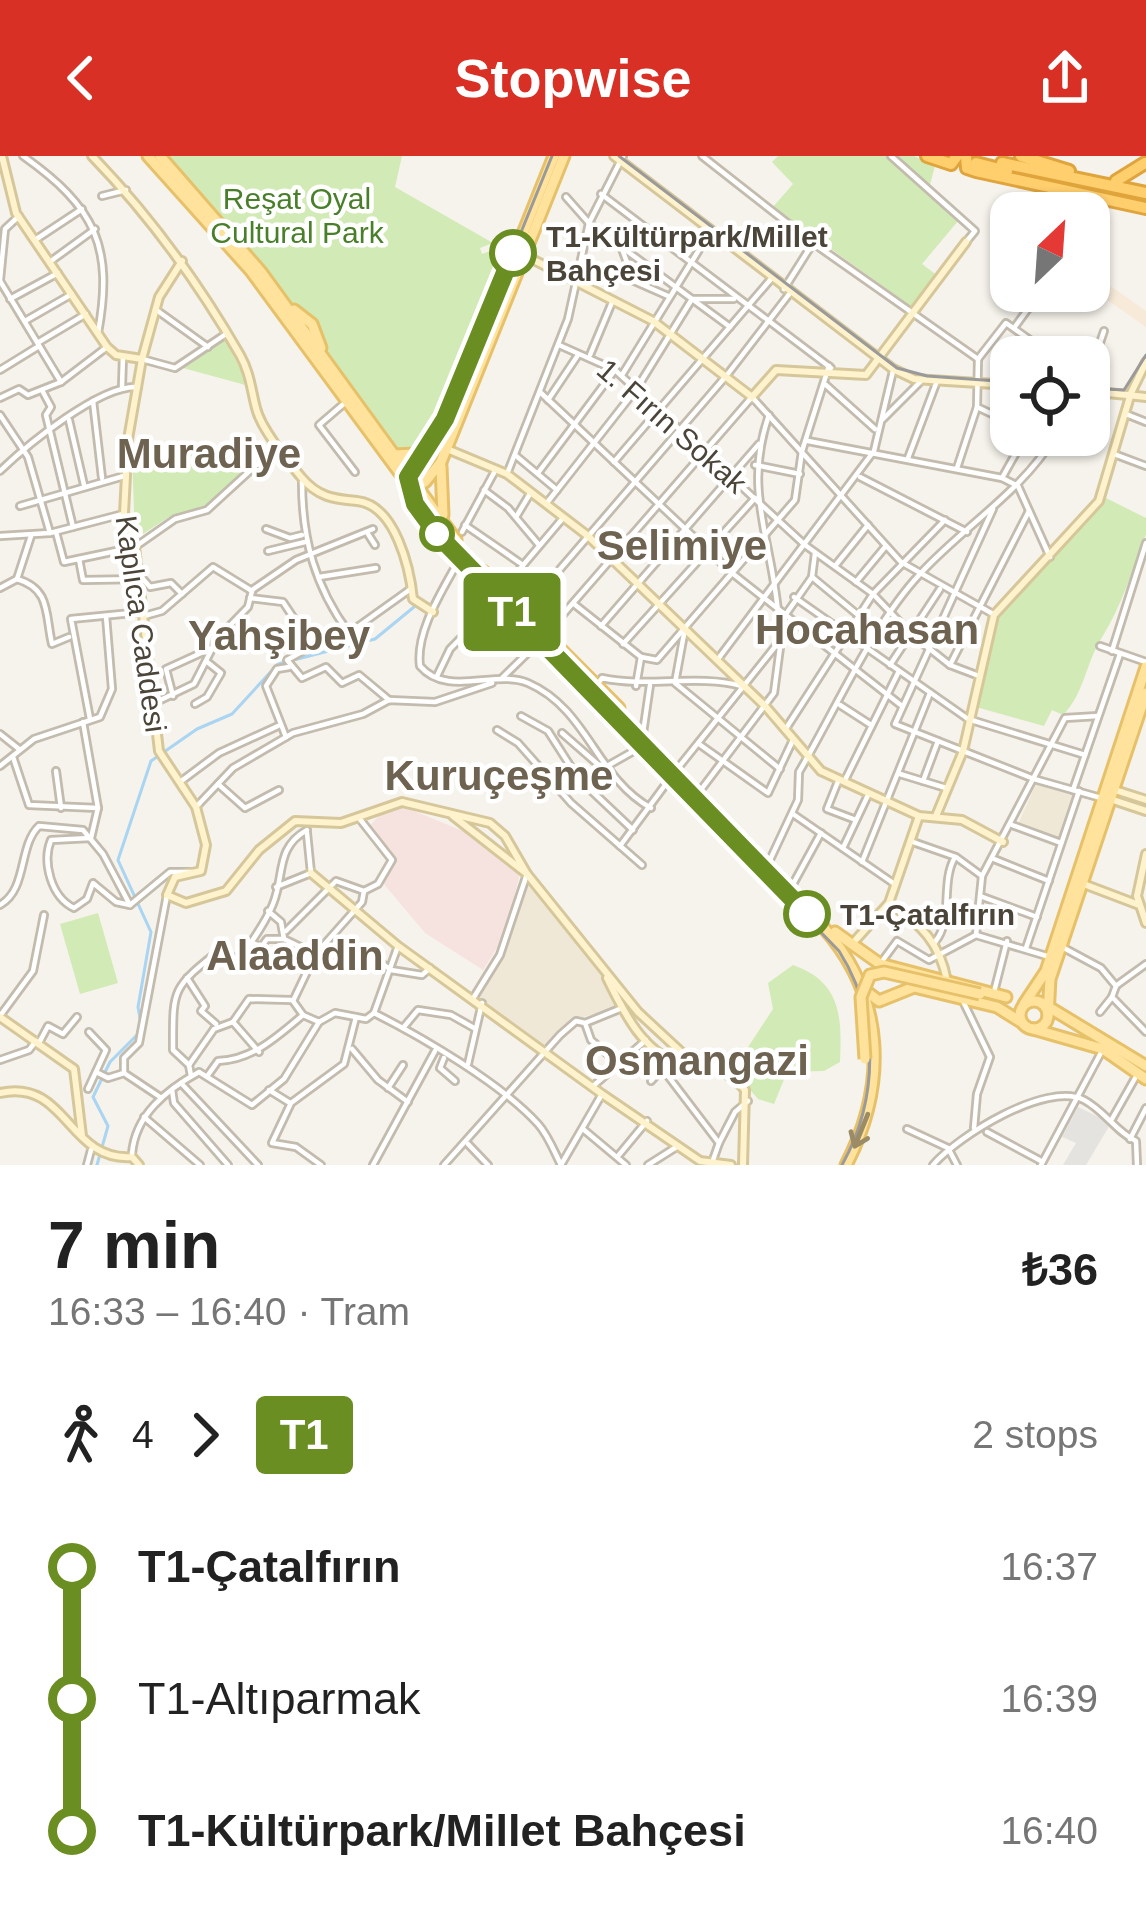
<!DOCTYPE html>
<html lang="en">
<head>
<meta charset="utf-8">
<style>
  :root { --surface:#fff; --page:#f2f2f2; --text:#222; --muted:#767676; --accent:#d93025 }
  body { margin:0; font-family:Helvetica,sans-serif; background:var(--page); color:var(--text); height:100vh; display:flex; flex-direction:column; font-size:45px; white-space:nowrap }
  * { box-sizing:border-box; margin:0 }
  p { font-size:39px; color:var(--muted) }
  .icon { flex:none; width:66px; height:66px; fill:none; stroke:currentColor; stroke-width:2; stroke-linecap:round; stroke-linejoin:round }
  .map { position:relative; height:1009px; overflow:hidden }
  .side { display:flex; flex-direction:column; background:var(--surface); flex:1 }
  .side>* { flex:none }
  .badge { padding:0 24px; border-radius:9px; font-size:42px; line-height:78px }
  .needle { width:78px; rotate:25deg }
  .fabs { position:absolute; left:990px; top:36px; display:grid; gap:24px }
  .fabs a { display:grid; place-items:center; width:120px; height:120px; border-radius:24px; background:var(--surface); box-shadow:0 3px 9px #0004; font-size:60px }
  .map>.badge { position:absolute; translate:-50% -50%; box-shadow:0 0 0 6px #fff }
  .legs { display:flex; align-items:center; gap:18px; height:132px; padding:0 48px; font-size:39px }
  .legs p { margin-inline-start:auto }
  .head { display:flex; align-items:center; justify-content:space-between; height:204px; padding:0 48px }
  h1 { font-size:66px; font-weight:600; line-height:90px }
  ul { padding:0 48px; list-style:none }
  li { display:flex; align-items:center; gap:42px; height:132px; font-size:45px }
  li i { display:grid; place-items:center; width:18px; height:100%; margin:0 15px; background:currentColor }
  li i::after { content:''; width:30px; height:30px; margin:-15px; border:9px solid; border-radius:50%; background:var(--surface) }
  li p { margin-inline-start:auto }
  li:first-child i { background:linear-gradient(#0000 50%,currentColor 0) }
  li:last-child i { background:linear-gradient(currentColor 50%,#0000 0) }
  header { display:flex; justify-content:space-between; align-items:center; height:156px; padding:0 48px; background:var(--accent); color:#fff; font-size:54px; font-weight:600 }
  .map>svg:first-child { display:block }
</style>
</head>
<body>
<header><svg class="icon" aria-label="back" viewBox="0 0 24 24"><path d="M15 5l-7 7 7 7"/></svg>Stopwise<svg class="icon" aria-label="share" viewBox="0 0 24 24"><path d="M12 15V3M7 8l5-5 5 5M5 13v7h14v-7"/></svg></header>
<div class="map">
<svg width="1146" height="1009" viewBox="0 0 1146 1009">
  <rect width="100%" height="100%" fill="#f6f3ec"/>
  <polygon fill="#f7ead8" points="1089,115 1146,155 1146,171 1089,131"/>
  <g fill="#efe8d6">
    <polygon points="1036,628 1074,639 1060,683 1018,668"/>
    <polygon points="527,723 598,810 616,852 576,863 548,896 477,842 502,800"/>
  </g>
  <polygon fill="#f6e3e0" points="402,650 468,677 520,718 504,781 483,814 425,777 383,727 391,694 367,673 384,654"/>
  <g fill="#d2eab5">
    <polygon points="167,0 402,0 395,31 493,87 480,92 482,98 515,86 433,280 415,293 396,296 321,188 314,165 294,151 260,104"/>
    <polygon points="778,0 914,0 935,10 928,36 958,65 922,108 938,120 913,152 773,51 793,28 772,6"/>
    <polygon points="225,183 249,230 183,212"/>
    <polygon points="217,293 250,309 206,353 169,361 135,383 132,296"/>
    <path d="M1106,342L1146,362V378C1133,414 1121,451 1101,483C1086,507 1084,538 1063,559L1052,554L1044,570L976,551L998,463Z"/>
    <polygon points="98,757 118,827 80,838 60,768"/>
    <path d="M793,809C841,826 842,860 840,906L824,915L787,916L774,948L758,943L733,914L773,853L768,827Z"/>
  </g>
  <polygon fill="#e5e3e0" points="1078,951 1111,967 1086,1009 1063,1009 1076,987 1062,981"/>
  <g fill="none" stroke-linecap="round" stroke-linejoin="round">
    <g stroke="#a9d4f2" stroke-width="3">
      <polyline points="141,868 138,851 151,776 118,704 151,605 197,573 232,558 278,508 375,483 414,451"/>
      <polyline points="97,1009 108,970 93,941 110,906 139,877"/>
    </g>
    <polyline stroke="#d4d0c8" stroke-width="10" stroke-dasharray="10 5" stroke-linecap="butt" points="974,0 977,1"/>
    <g stroke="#c2bbae" stroke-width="10">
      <g id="street">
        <path d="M23,0C95,51 114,90 98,177"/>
        <polyline points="702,0 813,87 978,203"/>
        <polyline points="891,0 975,75 966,86"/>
        <polyline points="601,38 831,212"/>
        <polyline points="102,40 126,34"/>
        <polyline points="566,41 589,67 730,171"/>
        <polyline points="35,84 82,53"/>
        <polyline points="622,93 634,125 668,140"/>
        <polyline points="51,105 95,73"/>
        <polyline points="0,124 5,73 19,60"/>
        <polyline points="0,125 61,226"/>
        <polyline points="784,133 813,87"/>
        <polyline points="10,143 58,117"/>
        <polyline points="155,153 208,191"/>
        <polyline points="25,165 72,138"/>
        <polyline points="1014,172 1041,135"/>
        <polyline points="39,186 86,158"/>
        <polyline points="559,189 615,214 805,389 873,438 912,479 950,509 979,520"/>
        <polyline points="590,199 613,144"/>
        <polyline points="142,203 175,212 226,178"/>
        <polyline points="978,203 1006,167 1054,201"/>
        <polyline points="0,214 39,190"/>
        <polyline points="622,219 710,76"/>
        <polyline points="1089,219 1104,175"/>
        <polyline points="826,229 875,273"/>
        <polyline points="122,230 123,200"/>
        <polyline points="43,236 51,251 46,259 73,371"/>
        <polyline points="540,236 732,417 902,550"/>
        <polyline points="0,242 19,233 28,239 61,226 107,191"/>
        <polyline points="548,244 578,199"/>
        <polyline points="93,245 102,322"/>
        <polyline points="347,245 319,269 355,316"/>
        <polyline points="977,251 1011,267"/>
        <polyline points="1126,258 1146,266"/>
        <polyline points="0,259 28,301 50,377"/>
        <path d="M769,259C743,333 771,381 778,456"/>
        <polyline points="883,263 922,224"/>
        <polyline points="69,264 84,329"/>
        <polyline points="1035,279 1051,288"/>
        <polyline points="808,285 1002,322 1018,330 1050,401"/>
        <polyline points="1114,298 1146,310"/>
        <polyline points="515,299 557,334"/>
        <polyline points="908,302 937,225"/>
        <polyline points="614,306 771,123"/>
        <polyline points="755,309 800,318"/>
        <polyline points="957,312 977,251 978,203"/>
        <path d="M0,315C27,289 101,228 138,231"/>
        <polyline points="538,317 615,214"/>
        <polyline points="507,318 568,163 589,67 623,0"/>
        <polyline points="860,321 967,376"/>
        <polyline points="1002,322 1026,279"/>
        <path d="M302,326C302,383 315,431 349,477"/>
        <polyline points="484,334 508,352 539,389"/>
        <polyline points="546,348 637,232 692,143 734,143"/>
        <polyline points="20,350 124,320"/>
        <polyline points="993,353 895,568 1034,623 1101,642"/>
        <polyline points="516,361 531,336"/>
        <polyline points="465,369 523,409"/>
        <polyline points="266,373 290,382 302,379"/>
        <polyline points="56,376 64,406 135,391 175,363 207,354 275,292"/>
        <polyline points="462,376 496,313"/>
        <polyline points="368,378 375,389"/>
        <polyline points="0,380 50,377 123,358"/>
        <polyline points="268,395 305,386"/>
        <path d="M461,400C445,431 415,474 420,510C447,542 496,513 528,527C588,553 596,622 651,652"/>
        <polyline points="79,403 83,424 143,423 150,431 171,427 182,438"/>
        <polyline points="835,410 868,369"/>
        <polyline points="518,417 541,436"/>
        <polyline points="319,421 376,412"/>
        <polyline points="812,421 858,459"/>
        <polyline points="17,423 31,380"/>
        <polyline points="856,426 885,391"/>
        <path d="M0,432L17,423C51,433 45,458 52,488L69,481"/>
        <polyline points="252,434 296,404 373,373"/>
        <polyline points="502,434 563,362"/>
        <polyline points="794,441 968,563 1085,599"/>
        <polyline points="250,442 283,446 297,467 325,479"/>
        <polyline points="574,448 641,501 657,504 795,344 802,295 829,210"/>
        <polyline points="524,455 727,219 790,137"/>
        <polyline points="144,460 162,455 213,411 252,435"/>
        <polyline points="601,470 759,288"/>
        <polyline points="546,478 752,241 901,406 993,458"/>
        <polyline points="684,478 675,527 780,613"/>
        <polyline points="623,488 755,342"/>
        <polyline points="1100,490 1146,506"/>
        <polyline points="1112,495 1146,387"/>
        <polyline points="718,503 874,295 893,215"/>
        <polyline points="890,509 940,433"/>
        <polyline points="950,509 1029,355"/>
        <polyline points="437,520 450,493 500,442"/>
        <polyline points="502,522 541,484"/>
        <path d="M597,529L602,522C649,532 697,518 742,530"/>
        <polyline points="636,530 641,501"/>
        <polyline points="173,540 166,513 212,492"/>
        <polyline points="389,544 359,519 342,527 326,511 302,522 287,504 341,474 349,477 412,432"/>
        <polyline points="195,548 207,541 221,517 206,505"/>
        <polyline points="150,549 194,528 217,483 248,451 252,435"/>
        <polyline points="840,549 871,569"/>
        <polyline points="521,560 548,575 578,622 633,674"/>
        <polyline points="90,563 71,463 142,456"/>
        <polyline points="83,566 98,652 91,682"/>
        <polyline points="497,574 518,587 571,647 642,709"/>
        <polyline points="785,574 873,438 945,364"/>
        <polyline points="562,577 609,618"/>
        <polyline points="643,577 650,529"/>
        <polyline points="0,578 19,593"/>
        <polyline points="286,581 266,530 277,513 289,511"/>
        <polyline points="699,588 768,637 793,584"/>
        <polyline points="13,601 29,649 98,652"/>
        <polyline points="609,609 646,588"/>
        <polyline points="0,610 34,583 100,561 112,533 106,460"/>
        <polyline points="678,612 782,482"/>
        <polyline points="56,615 61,652"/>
        <polyline points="900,618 946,632"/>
        <polyline points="839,623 827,653 856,664"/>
        <polyline points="923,625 938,585"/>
        <polyline points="180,626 219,597 278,570"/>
        <polyline points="844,626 899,515"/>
        <polyline points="218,628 245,652 279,634"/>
        <polyline points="1073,634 1120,498"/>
        <polyline points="700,635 774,537 784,461 812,421 815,397"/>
        <polyline points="197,650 233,612 293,577 363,558 389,544 435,546 492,527"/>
        <polyline points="793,658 896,729"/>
        <polyline points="1012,669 1061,687"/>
        <path d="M91,682L51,684C42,706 51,741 74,752L87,743L93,727L116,746L130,749L170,716H193"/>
        <polyline points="913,686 956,701 982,720"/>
        <polyline points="620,690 674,617"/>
        <polyline points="843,692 869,637"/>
        <polyline points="994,703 1049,725"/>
        <path d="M769,706L798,644L799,616C835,555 873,468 920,418C965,369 1021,337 1056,279"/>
        <polyline points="862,706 930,537"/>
        <polyline points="792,730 821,677"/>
        <polyline points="276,731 311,717 307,677"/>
        <polyline points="980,740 1037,761"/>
        <path d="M0,749C28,733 18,690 39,670L83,674L103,698L130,749"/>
        <polyline points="268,755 281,766 284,783"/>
        <polyline points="286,775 336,725 364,735"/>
        <polyline points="976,779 982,720 1065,562 1098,560"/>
        <polyline points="251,786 261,791 267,783 284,783 340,810 365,795 391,814 422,819 430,812"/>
        <path d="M935,786C954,763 940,727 955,701"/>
        <polyline points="1062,791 1101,812 1116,830 1112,841 1146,876"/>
        <polyline points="1026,792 1079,635"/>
        <polyline points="880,808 897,785 929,804 976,779 1050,801"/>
        <polyline points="187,822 205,850 201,855 216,868"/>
        <polyline points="1117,829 1146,808"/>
        <polyline points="994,836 1007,785"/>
        <polyline points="474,841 500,799 527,718"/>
        <polyline points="962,843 990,901 977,938 974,972"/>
        <polyline points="293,845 315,799 362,746 364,735 378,728 392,704 359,662"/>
        <polyline points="293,845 303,859 319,866 335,857 366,863 374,857"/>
        <polyline points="1100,856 1112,841"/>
        <path d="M374,857C422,881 502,928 538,968C548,979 554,995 561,1009"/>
        <polyline points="374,857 398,790"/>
        <polyline points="0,860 33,815 44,759"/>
        <polyline points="233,866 249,843 291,844"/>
        <polyline points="233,866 259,896"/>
        <polyline points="585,867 591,884 618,907"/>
        <polyline points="403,872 418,854 451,859 474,872"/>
        <polyline points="39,887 48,870 63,878 77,861"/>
        <polyline points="352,893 378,924 408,946"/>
        <polyline points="444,902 440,912 455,925"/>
        <polyline points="669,902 664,911 668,920 719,987 713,1004"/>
        <polyline points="0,904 29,894 36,885"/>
        <polyline points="468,908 482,847"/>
        <path d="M189,909L173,894C173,832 171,833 221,793L238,805C250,788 265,768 273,748C285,719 275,692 307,674"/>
        <polyline points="96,916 108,922 124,917 160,941"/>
        <polyline points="124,917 124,902 139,887 167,739"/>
        <path d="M208,919L218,905C252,904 277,881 303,859"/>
        <polyline points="191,920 189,909 214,873 233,866"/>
        <polyline points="651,925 664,911"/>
        <polyline points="181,927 258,1009"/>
        <polyline points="592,931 646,884"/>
        <polyline points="388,932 403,909"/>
        <polyline points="88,933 106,894 89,876"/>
        <polyline points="172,934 174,947 228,1009"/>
        <polyline points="269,934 290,947"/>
        <polyline points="144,961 200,1009"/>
        <polyline points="1112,963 1138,917"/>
        <polyline points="583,973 626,1009"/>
        <polyline points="907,973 948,992 957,1009"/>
        <polyline points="987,976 1041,1005"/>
        <polyline points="1130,983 1146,952"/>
        <polyline points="719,987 735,956 748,945"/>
        <polyline points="468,988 488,1009"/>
        <path d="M132,998C135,959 166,934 199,916L252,949L284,923L319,866"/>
        <polyline points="618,1000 647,965"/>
        <polyline points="87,1009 91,994"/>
        <polyline points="321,1009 296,991 272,987 291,947 344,908 356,861"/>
        <polyline points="373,1009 435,895"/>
        <polyline points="444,1009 560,879 576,865 585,867 622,852"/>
        <polyline points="561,1009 602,938"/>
        <polyline points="648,1009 678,990"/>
        <path d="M933,1009C958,980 1046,925 1084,944C1105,955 1116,976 1136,985L1137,1009"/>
        <polyline points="1041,1009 1103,893"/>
      </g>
    </g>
    <g stroke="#d6c79b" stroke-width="12">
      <g id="secondary">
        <polyline points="2,0 16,57 107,191 116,199 142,203"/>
        <path d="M92,0C151,61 198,126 240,199C250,217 251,233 256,252C261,273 287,304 301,321C318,341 333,343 357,345C396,349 410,414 413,443L433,456"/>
        <polyline points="614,0 893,213 914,223 1011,229"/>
        <polyline points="526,100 653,165 752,241 776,214 866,219 966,86"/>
        <polyline points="182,105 159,141 142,203 128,283 124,357 135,391 159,595 196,651 206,689 201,715 175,721 167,739 186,747 226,735 259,694 295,665 341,667 402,646 490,667 505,680 527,718"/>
        <polyline points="1089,235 1146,241"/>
        <polyline points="447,293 507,318 588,380 766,551 821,615 919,660 962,664 1003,686"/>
        <polyline points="1115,634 1146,644"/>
        <polyline points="1110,643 1146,655"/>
        <polyline points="453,660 527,718 638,856 695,909"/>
        <polyline points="936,660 963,595 994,459 1099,345 1131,237 1146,206"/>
        <polyline points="1146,698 1137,740 1146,767"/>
        <polyline points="311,717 398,790 602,938 700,1005 731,1009"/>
        <polyline points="1081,727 1139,749"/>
        <path d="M889,747C921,768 940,787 947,825"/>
        <polyline points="852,788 889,747 919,660"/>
        <path d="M607,822C623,854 641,894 678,907C707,917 723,907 745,934L743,1009"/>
        <polyline points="0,861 74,913 82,980"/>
        <path d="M0,937C67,922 68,1006 132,1001L139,1009"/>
      </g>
    </g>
    <g stroke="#e6c16a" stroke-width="15">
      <g id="primary">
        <path d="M148,0L251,115L461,400L824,772C885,841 888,928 846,1009"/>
        <polyline points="160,0 261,116 456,384"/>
        <polyline points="294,154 312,168 321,192"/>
        <polyline points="395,299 414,298 434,285"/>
        <polyline points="441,310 443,359"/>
        <polyline points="412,324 448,265 554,0"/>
        <polyline points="413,328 425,326 441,306 564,0"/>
        <polyline points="483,415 619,552"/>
        <polyline points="835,776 880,808 1006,841"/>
        <polyline points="867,836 879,845 914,831 997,851 1021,866"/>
        <circle cx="1034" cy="859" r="14"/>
        <polyline points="1042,847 1146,910"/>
        <polyline points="1024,848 1046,815 1146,511"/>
        <polyline points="1048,859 1050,823 1146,537"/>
        <polyline points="1033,873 1103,893 1146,923"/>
      </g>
    </g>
    <g stroke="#e0a43c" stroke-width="16">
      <g id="highway">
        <polyline points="927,0 951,8 957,0"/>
        <polyline points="966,0 967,12 976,15 1146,52"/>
        <polyline points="1021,0 1069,15"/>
        <polyline points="976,7 1007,15"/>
        <polyline points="1002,7 1146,37"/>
        <polyline points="1116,25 1145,7"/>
      </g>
    </g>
    <use href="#street" stroke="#fff" stroke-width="4.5"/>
    <use href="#secondary" stroke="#fff3cd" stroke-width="6"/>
    <use href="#primary" stroke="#ffe39c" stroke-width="9"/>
    <use href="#highway" stroke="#ffcf6e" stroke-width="10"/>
    <g stroke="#9a9a9a" stroke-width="3">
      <path d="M552,0L445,263L408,321L415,348L460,403L839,795C880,859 879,943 842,1009"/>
      <polyline points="619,0 897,212 927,220 1011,226"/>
      <polyline points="1089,232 1124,234 1146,199"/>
    </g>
    <g stroke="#e6c16a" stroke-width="15" stroke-linecap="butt">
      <polyline id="primary-bridge" points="865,903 861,841 870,819 884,816 980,838"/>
    </g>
    <use href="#primary-bridge" stroke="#ffe39c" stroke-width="9"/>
  </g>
  <defs><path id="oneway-shaft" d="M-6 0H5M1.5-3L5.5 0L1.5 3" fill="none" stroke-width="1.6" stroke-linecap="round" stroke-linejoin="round" transform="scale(3)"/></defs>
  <use stroke="#9c8c66" href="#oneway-shaft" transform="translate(861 975) rotate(112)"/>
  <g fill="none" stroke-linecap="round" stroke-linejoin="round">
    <g stroke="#fff" stroke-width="27">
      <polyline id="line-1" points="513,97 445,263 408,321 415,348 437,378 807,758"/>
    </g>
    <use href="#line-1" stroke="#6b8e23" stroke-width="18"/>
  </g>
  <g fill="#fff" stroke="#6b8e23" stroke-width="6">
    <circle cx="513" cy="97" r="21"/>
    <circle cx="437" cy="378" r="15"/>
    <circle cx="807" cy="758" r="21"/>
  </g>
  <g text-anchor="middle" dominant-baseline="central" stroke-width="9" stroke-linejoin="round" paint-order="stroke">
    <g font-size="30" fill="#4a7f2a" stroke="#fff">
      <text x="297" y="42">Reşat Oyal<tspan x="297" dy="34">Cultural Park</tspan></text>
    </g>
    <g font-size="30" font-weight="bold" fill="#4b4439" stroke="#fff" text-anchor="start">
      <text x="546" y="80">T1-Kültürpark/Millet<tspan x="546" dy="34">Bahçesi</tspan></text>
      <text x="840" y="758">T1-Çatalfırın</text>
    </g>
    <g font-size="30" fill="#4b4439" stroke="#fff">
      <text transform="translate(672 270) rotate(41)">1. Fırın Sokak</text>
      <text transform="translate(141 468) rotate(82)">Kaplıca Caddesi</text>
    </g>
    <g font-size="42" font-weight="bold" fill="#6e6250" stroke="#fff">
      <text x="209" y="297">Muradiye</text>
      <text x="682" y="389">Selimiye</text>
      <text x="867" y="473">Hocahasan</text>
      <text x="279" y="479">Yahşibey</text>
      <text x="499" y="619">Kuruçeşme</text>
      <text x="295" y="799">Alaaddin</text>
      <text x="697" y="904">Osmangazi</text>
    </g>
  </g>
</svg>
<div class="fabs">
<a><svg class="needle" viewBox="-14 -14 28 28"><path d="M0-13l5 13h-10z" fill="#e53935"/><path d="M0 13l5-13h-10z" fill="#767676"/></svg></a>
<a><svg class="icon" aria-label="locate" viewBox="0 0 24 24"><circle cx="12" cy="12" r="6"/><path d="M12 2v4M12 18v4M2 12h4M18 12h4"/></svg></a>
</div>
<b class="badge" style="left:512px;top:456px;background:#6b8e23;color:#fff">T1</b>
</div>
<section class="side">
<div class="head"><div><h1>7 min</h1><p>16:33 – 16:40 · Tram</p></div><b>₺36</b></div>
<div class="legs"><svg class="icon" aria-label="walk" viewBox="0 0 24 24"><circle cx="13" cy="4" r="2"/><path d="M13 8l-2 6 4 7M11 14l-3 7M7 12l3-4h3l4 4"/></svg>4<svg class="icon" aria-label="forward" viewBox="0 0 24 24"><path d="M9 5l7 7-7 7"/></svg><b class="badge" style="background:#6b8e23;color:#fff">T1</b><p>2 stops</p></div>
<ul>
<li><i style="color:#6b8e23"></i><b>T1-Çatalfırın</b><p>16:37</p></li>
<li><i style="color:#6b8e23"></i><span>T1-Altıparmak</span><p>16:39</p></li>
<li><i style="color:#6b8e23"></i><b>T1-Kültürpark/Millet Bahçesi</b><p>16:40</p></li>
</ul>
</section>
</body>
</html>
